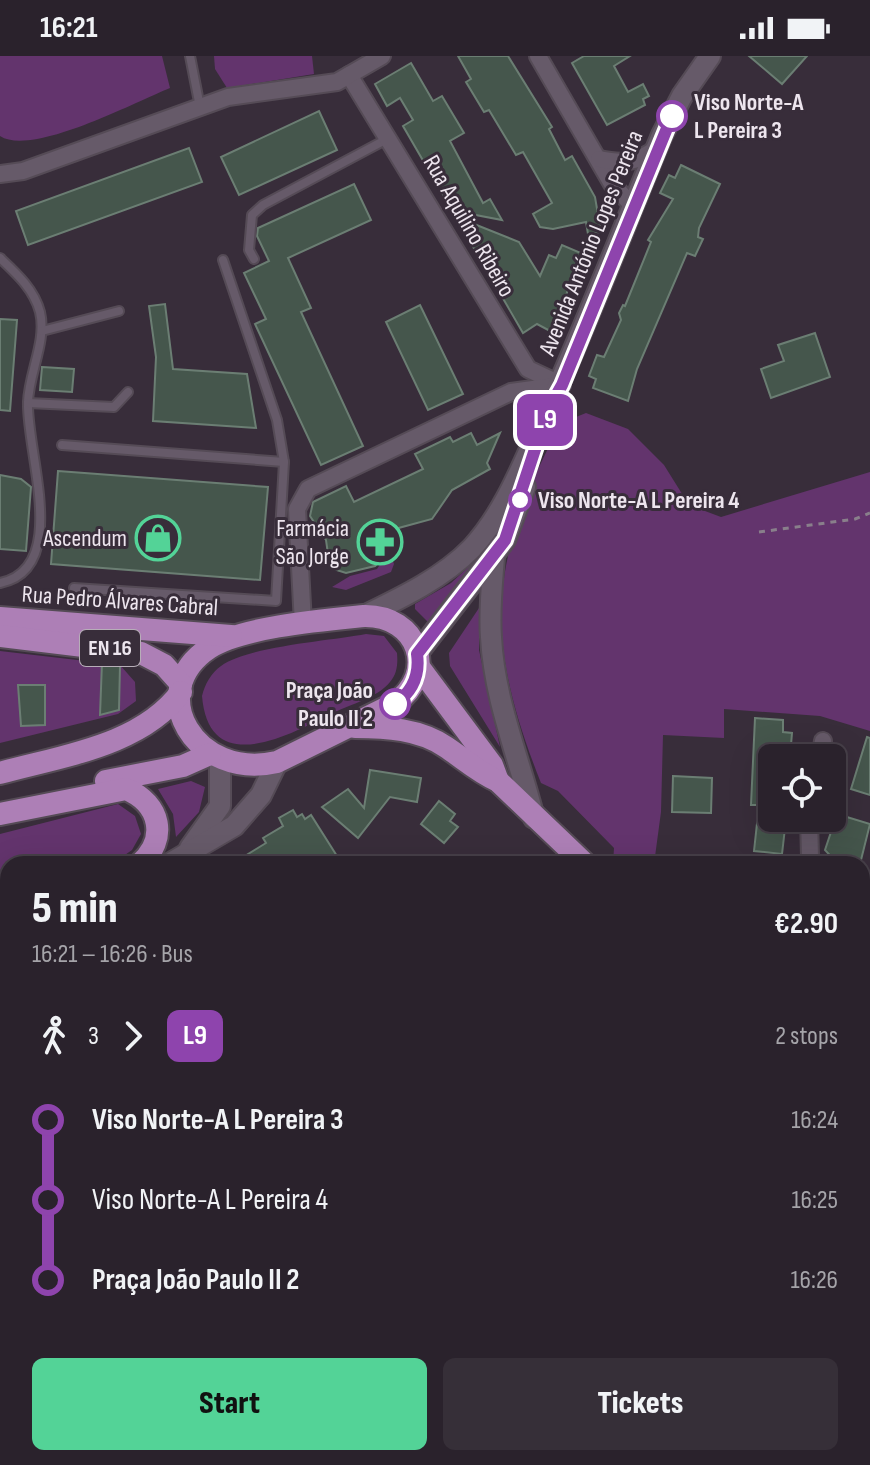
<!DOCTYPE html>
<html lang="en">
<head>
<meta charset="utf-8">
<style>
  :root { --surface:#2a222c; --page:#362f38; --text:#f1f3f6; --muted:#a5a4a9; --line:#463f48; --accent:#53d397 }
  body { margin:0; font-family:"Sofia Sans Condensed",sans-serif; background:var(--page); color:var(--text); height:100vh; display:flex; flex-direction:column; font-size:30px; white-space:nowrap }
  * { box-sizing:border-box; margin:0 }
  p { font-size:26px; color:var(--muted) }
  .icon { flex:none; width:44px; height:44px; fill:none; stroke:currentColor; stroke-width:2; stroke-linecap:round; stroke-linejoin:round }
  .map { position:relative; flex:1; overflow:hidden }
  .panel { position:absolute; left:0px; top:800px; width:870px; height:610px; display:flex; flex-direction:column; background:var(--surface); border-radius:24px 24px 0 0; box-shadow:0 8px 32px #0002,0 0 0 2px var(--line) }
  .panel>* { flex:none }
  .badge { padding:0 16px; border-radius:12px; font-size:28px; line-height:52px }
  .buttons { position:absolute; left:758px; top:688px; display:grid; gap:16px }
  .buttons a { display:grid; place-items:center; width:88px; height:88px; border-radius:12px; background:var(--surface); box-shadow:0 8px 32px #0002,0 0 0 2px var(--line); font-size:40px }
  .map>.badge { position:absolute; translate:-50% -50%; box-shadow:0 0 0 4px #fff }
  .legs { display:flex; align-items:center; gap:12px; height:88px; padding:0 32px; font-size:26px }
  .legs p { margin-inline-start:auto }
  .summary { display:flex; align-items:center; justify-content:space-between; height:136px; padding:0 32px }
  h1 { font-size:44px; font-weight:800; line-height:60px }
  .cta { display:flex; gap:16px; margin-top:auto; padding:16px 32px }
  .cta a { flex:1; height:92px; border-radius:12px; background:var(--accent); color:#111; font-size:32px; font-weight:800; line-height:92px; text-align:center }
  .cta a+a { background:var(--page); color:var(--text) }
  ul { padding:0 32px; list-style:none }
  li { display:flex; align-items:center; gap:28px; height:80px; font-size:30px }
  li i { display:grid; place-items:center; width:12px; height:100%; margin:0 10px; background:currentColor }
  li i::after { content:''; width:20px; height:20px; margin:-10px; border:6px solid; border-radius:50%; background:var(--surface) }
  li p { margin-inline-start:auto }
  li:first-child i { background:linear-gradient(#0000 50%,currentColor 0) }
  li:last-child i { background:linear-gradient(currentColor 50%,#0000 0) }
  .status { display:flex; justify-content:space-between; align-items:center; height:56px; padding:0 40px; background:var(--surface); direction:ltr }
  .status svg { height:22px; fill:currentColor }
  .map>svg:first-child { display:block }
</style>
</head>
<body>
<div class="status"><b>16:21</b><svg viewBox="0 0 49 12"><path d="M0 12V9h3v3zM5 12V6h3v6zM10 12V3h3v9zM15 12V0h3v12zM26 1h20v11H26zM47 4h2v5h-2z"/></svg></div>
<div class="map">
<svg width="870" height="1409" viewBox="0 0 870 1409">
  <rect width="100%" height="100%" fill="#382d3a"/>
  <g fill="#63346d">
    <path d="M0,0H162L170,32C135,46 32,101 0,80Z"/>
    <polygon points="214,0 312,0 314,18 227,32 215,13"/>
    <path d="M586,357L628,373L664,409L689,449L721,461L870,416V675L820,660L724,653V682L663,679L661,756L654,808H613L614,792L558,735L541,727C483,581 488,505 561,367Z"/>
    <polygon points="389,495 394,508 391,516 346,534 332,531 350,520 377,513"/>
    <polygon points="486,495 429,567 415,553 415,548 451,527"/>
    <polygon points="479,552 479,594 500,691 450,610 449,597"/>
    <path d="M366,578L384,580L397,597C398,608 397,618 390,626C378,641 352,648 335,656C293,677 209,725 202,640C205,628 211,617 221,610C249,590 330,585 366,578Z"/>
    <polygon points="0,595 120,609 135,626 136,645 118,658 0,687"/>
    <polygon points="191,725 205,731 199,756 176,781 173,758 158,733"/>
    <polygon points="118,748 135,760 141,778 132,794 112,808 8,808 8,879 0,884 0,778"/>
  </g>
  <g fill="#45564c" stroke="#6b7e73" stroke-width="2">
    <polygon points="458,0 508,0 552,71 549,73 565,104 572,100 595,141 601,176 588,178 586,166 553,173 540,171 533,158 552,147 523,96 516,99 489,54 484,56 466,26 471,23"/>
    <polygon points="584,0 630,0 614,10 628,36 643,28 649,40 643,43 645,49 607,69 572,7"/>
    <polygon points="749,0 807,0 782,28"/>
    <polygon points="411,7 433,45 442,40 464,77 450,85 483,147 490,143 502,164 465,157 464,164 519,186 540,220 549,199 556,202 562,189 590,201 584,215 579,213 573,227 571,226 552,276 537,268 523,277 403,70 413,64 400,42 387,50 375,28"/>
    <polygon points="319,55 337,94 239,139 221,101"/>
    <polygon points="189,92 202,126 28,189 16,155"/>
    <polygon points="681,109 720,128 699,172 698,181 703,183 695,200 687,197 637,313 628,345 593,332 596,323 589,320 597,299 604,301 621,264 619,257 623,249 625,250 651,186 648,184 673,143 660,137 669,119 675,122"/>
    <polygon points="354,128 371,164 288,202 311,252 301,256 363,390 321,409 255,268 266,263 244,217 269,205 257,180 258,172"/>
    <polygon points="165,248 173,313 247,318 256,372 153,365 156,301 149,250"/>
    <polygon points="420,249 463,338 428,354 386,266"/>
    <polygon points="0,263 17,264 10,355 0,354"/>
    <polygon points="815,277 830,321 771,342 761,313 784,305 778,289"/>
    <polygon points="42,311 74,313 72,336 40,334"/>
    <polygon points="471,377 477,389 500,377 487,407 490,413 452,434 432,463 395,473 386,483 381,504 375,510 346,517 330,512 326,484 310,460 313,446 346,430 354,446 423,413 415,398 450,381 453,386"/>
    <polygon points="58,415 268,431 260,524 51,508"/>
    <polygon points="0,419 21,423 31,431 26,495 0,493"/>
    <polygon points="102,606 120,609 119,654 100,659"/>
    <polygon points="18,629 45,629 45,669 21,670"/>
    <polygon points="755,662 783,664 783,676 792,677 790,701 772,700 772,771 785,772 782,798 754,795 759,749 751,749"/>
    <polygon points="867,681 870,682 870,739 851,733"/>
    <polygon points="370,714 421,722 417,746 390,741 358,782 322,751 348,733 364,752"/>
    <polygon points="673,720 712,722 711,757 672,756"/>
    <polygon points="439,745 455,758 450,765 458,771 444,787 421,768"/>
    <polygon points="293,754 297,761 302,758 305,763 311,759 342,808 232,808 266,787 263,782 283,770 279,762"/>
    <polygon points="837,758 870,768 860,808 837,807 825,794"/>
  </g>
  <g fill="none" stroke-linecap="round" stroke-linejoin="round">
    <g stroke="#554b56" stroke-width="12">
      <g id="service">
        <polyline points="190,0 200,51"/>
        <path d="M0,202C16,217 34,233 40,256C47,285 29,316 28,346C26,396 71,513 0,527"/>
        <polyline points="254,203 249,194 252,159 263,149 389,82"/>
        <polyline points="42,275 119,255"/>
        <polyline points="28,347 114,351 128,336"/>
        <polyline points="62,389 284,406"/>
        <polyline points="74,532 276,545 284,406 277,364 223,204"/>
      </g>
    </g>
    <g stroke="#554b56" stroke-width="20">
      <g id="minor">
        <polyline points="538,0 612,128 633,150"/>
        <polyline points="349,19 528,313 562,329"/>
        <path d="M599,103C623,108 637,107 657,92"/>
        <polyline points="0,118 23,115 228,41 337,26 382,0"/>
        <polyline points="303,568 297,453 308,433 511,336 562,329"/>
        <polyline points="820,702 823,685"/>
        <polyline points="809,762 810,801 814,808"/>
        <polyline points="862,835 870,838"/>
        <polyline points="0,1224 8,1228"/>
        <polyline points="355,1402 369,1409"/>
        <polyline points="183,1409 187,1402"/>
      </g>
    </g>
    <g stroke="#554b56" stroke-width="24">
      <g id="tertiary">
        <path d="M494,501C492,527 489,554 491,581C494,643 519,702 534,762"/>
        <path d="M364,560C401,542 443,522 472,492C506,455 524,405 545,360C587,267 623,173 662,79L682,40L710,0"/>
        <polyline points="417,598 505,484 525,431"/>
        <polyline points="190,792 220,750 220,705"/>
        <polyline points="169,808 234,770 261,739 277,706"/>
      </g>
    </g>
    <g stroke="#554b56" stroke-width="26">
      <g id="primary">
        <path d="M364,560C418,559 439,617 394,648L277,706C195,725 143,636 209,592C241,571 324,564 364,560Z"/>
        <polyline points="0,562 231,580"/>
        <polyline points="0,580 141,597 164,609 181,628"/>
        <polyline points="419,611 492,709 498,725"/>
        <path d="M355,671C386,671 420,673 446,691C464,703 478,716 498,725L585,808"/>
        <path d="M0,717C61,700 141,690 181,636"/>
        <polyline points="106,725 183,710 210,698"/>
        <path d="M0,758L126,733C161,748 168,783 140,808"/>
        <polyline points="0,919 8,909"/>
        <polyline points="862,981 870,984"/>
      </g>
    </g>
    <g stroke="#897f8b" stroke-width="3" stroke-dasharray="6 6" stroke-linecap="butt">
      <polyline points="759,476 855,463 870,457"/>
      <polyline points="862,1187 870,1188"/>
    </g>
    <use href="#service" stroke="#665a69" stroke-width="8"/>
    <use href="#minor" stroke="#665a69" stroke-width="16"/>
    <use href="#tertiary" stroke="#665a69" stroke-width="20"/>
    <use href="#primary" stroke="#ad7fb6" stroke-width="22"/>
  </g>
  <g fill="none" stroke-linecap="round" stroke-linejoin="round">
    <g stroke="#fff" stroke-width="18">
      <path id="line-1" d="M395,648C412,636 420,619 417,598L505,484L548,354L562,329L672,60"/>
    </g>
    <use href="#line-1" stroke="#8e44ad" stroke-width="12"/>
  </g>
  <defs>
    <g id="shop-ring" transform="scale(2.3)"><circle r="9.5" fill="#382d3a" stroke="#53d397" stroke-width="1.5"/><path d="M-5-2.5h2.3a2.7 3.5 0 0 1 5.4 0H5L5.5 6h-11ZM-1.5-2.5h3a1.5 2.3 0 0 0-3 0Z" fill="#53d397"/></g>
    <g id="pharmacy-ring" transform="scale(2.3)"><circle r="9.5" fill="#382d3a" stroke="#53d397" stroke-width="1.5"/><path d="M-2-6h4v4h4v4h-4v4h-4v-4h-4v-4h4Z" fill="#53d397"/></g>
  </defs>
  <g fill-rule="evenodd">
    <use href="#shop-ring" x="158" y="482"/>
    <use href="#pharmacy-ring" x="380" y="486"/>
  </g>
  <g fill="#fff" stroke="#8e44ad" stroke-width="4">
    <circle cx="672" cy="60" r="14"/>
    <circle cx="520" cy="444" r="10"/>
    <circle cx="395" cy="648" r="14"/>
  </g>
  <g text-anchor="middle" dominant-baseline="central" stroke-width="6" stroke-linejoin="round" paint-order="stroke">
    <rect fill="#382d3a" stroke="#b7aeb8" stroke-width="2" x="80" y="574" width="60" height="36" rx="6"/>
    <g font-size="22" font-weight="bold" fill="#ede5ee">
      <text x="110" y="592">EN 16</text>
    </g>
    <g font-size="24" font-weight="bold" fill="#ede5ee" stroke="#382d3a" text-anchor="start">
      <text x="694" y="46">Viso Norte-A<tspan x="694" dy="28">L Pereira 3</tspan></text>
      <text x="538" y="444">Viso Norte-A L Pereira 4</text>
      <text x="373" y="634" text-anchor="end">Praça João<tspan x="373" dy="28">Paulo II 2</tspan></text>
    </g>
    <g font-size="24" fill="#ede5ee" stroke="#382d3a">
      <text transform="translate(469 170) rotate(60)">Rua Aquilino Ribeiro</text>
      <text transform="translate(591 187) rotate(-68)">Avenida António Lopes Pereira</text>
      <text transform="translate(120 545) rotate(4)">Rua Pedro Álvares Cabral</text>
    </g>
    <g font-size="24" fill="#ede5ee" stroke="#382d3a" text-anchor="end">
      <text x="349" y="472">Farmácia<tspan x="349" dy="28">São Jorge</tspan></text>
      <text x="127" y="482">Ascendum</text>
    </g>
  </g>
</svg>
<div class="buttons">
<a><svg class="icon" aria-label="locate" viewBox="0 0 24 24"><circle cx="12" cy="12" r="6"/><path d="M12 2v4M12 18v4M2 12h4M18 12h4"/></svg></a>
</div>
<b class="badge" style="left:545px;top:364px;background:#8e44ad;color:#fff">L9</b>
<section class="panel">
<div class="summary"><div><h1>5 min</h1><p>16:21 – 16:26 · Bus</p></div><b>€2.90</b></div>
<div class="legs"><svg class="icon" aria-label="walk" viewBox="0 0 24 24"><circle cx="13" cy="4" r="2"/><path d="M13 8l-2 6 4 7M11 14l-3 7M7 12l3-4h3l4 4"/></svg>3<svg class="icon" aria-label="forward" viewBox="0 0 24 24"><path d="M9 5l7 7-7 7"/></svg><b class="badge" style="background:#8e44ad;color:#fff">L9</b><p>2 stops</p></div>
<ul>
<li><i style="color:#8e44ad"></i><b>Viso Norte-A L Pereira 3</b><p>16:24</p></li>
<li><i style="color:#8e44ad"></i><span>Viso Norte-A L Pereira 4</span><p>16:25</p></li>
<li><i style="color:#8e44ad"></i><b>Praça João Paulo II 2</b><p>16:26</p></li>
</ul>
<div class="cta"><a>Start</a><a>Tickets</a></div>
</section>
</div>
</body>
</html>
